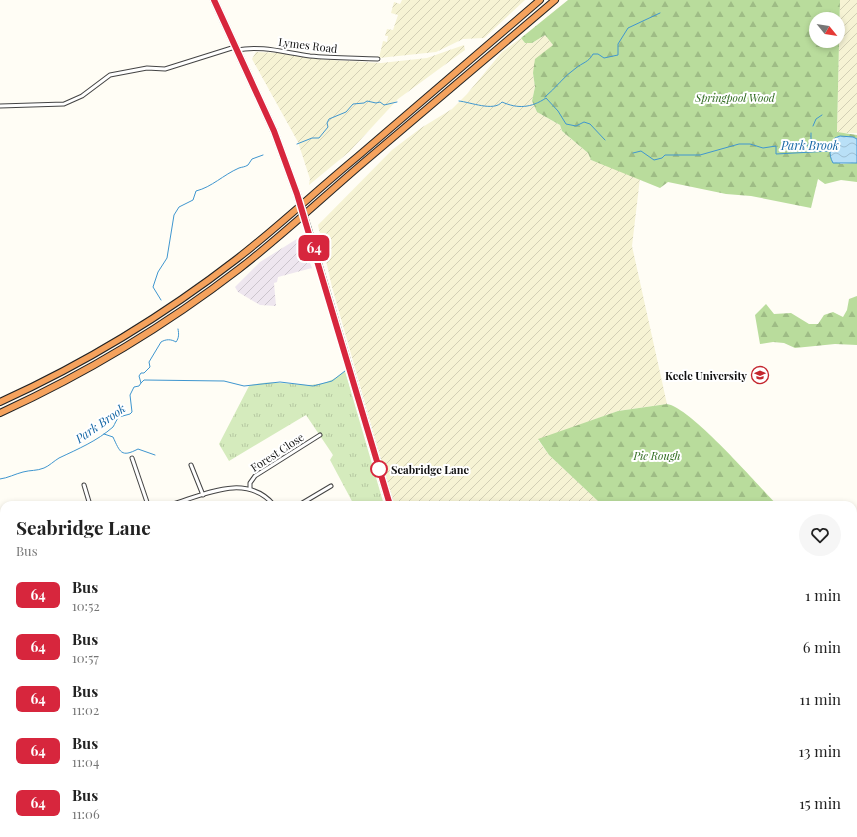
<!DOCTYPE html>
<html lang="en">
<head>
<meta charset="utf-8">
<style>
  :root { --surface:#fff; --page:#f6f6f6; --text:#222; --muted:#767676 }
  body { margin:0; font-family:"Playfair Display",serif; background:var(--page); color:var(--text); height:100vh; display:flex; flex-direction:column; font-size:15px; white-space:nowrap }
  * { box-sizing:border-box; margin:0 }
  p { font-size:13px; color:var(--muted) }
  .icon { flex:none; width:22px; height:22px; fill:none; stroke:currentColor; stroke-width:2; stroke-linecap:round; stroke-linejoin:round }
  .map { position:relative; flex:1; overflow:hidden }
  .side { position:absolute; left:0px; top:501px; width:857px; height:336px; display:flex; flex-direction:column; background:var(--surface); border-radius:12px 12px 0 0; box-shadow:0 2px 6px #0003 }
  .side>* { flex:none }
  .badge { padding:0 8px; border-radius:6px; font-size:14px; line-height:26px }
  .needle { width:26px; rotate:120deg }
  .controls { position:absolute; left:809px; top:12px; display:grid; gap:8px }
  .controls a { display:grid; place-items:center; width:36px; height:36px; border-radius:50%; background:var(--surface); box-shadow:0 2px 6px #0003; font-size:20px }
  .map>.badge { position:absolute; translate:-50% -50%; box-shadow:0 0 0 2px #fff }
  .round { display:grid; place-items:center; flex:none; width:42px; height:42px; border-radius:21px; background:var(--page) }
  .overview { display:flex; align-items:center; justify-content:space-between; height:68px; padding:0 16px }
  h1 { font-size:19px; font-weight:700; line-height:30px }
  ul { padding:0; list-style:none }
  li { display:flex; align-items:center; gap:12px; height:52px; padding:0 16px }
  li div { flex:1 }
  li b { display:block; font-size:15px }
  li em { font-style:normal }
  li .badge { min-width:44px; font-weight:700; text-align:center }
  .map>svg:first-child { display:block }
</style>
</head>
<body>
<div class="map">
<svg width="857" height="837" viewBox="0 0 857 837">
  <defs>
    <pattern id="industrial-furrows" width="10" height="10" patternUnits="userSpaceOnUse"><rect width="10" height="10" fill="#eee6ef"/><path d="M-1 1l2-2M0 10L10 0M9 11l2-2" fill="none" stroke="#cbc4cc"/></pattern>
    <pattern id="farmland-furrows" width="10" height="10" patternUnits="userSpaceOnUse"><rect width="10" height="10" fill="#f6f3d4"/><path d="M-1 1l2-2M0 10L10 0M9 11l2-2" fill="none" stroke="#d2cfb5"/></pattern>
    <pattern id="grass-dots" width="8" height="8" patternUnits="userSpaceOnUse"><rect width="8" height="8" fill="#d5ebbd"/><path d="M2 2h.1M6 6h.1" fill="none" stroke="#b6c8a1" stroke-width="1.8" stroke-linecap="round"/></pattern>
    <pattern id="forest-firs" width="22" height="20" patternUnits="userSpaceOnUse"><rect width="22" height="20" fill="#b9dc9c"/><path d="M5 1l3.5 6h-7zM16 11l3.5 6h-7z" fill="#9ebc85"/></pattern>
    <pattern id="park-tufts" width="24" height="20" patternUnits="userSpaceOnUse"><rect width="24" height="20" fill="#d5ebbd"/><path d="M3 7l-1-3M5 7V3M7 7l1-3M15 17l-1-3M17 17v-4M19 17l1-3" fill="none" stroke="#b6c8a1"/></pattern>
    <pattern id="water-waves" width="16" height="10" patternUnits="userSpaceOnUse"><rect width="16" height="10" fill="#b9e0f7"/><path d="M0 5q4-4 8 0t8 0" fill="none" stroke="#9ebfd3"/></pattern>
  </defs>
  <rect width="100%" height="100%" fill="#fffdf5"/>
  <polygon fill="url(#industrial-furrows)" points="300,237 312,268 278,277 277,282 274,283 276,306 260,305 238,292 235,287 260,262"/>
  <g fill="url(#farmland-furrows)">
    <polygon points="402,0 525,0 484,38 463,39 436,52 379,58 383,41 387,42 388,36 385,36 387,29 393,30 398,15 391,13 394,2 400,4"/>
    <polygon points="840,0 857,0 857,133 837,133"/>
    <polygon points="545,35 553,45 546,52 533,73 535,87 532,101 537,112 560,125 562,131 588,153 591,160 640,178 632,246 667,404 618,411 538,440 549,455 600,503 606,505 394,505 332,287 318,225 392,150 421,128 452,109 467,94 502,52 521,38 525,43 532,43"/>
    <polygon points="464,45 465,50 398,99 349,152 309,185 310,179 298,142 252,59 256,52 281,53 316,59 381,63 427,58"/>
  </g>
  <g fill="url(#grass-dots)">
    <polygon points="4,650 4,675 0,675 0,655"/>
    <polygon points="853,669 857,671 857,795 853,801"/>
    <polygon points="488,833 832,833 829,837 489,837"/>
  </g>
  <g fill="url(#forest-firs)" fill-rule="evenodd">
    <path d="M568,0H840L837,132L857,135V139L853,137L840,164L857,163V182L841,180L825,184L818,179L811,208L751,196L726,194L668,182L660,188L591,160L588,153L562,131L560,125L537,112L532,101L535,87L533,73L535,59L553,45L545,35L532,43H525L521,38ZM816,19H838V41H816Z"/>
    <polygon points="857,296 857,345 835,344 795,348 784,343 773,342 760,344 755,315 766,304 774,314 791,313 809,324 818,324 824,315 833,312 843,317 847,310 849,299"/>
    <path d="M667,404C690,407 758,485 777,505H606L600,503L549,455L538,439L618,411Z"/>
    <polygon points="853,634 857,634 857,671 853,669"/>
  </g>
  <path fill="url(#park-tufts)" d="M345,371L384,505H354L330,460L333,455L306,415L229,461L219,444L249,386C284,374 313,399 345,371Z"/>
  <path fill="url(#water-waves)" stroke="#3f96cf" d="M840,136L853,137L857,139V163H833C828,154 830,147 835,138Z"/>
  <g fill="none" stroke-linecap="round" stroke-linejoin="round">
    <g stroke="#3f96cf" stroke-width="1">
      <path d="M545,97C556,88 564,76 576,68C582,63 589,62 593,54H598L604,58L618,55V44L628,28L660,13"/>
      <path d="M459,101C470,102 494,112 502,102C518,109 531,108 546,98L558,111L566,124L576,126L584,122L590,124L605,140"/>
      <polyline points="813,126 816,119 822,115"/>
      <polyline points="297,144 312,138 319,138 328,127 327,123 329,119 346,112 353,104 364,103 367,101 376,103 380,102 384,105 397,102"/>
      <polyline points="803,151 811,141 811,133"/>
      <polyline points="633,153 641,151 654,160 662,158 665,155 700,155 739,144 750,144 763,148 776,146 776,154 831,151"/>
      <path d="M161,300L153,287L158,272L167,258L174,215L179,207L193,200L196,191C212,187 223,175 239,168C242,167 245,167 248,165L252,159L263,155"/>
      <polyline points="141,383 144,380 224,381 244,386 280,382 313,386 332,381 345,371"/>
      <path d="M104,434L113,437C120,452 121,458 138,449L155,455"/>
      <path d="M0,479C8,478 15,474 23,472C30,470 37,471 44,468C49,466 54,461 59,458C78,449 97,441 113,427C115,424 116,420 119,417L130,414L132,412L130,395L134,387L139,386L141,383L139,376L141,373H144L150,367L149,362L161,342C166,339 171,339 176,342C179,338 179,334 178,329"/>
      <polyline points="853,545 857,545"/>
    </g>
    <g stroke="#444" stroke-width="5">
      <g id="minor">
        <path d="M237,50C261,45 286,53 310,56C332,58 355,58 378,59"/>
        <polyline points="0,106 64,104 82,96 110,75 147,68 165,69 235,47"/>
        <polyline points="132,458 148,505"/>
        <polyline points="191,465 203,495"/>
        <polyline points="84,485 90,505"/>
        <polyline points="250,488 250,483 255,476 320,435"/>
        <path d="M170,505C204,495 246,472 274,505"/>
        <polyline points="299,505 331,486"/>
        <polyline points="0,531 4,529"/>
        <polyline points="0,570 4,564"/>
        <polyline points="0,592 4,591"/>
        <polyline points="0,615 4,637"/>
        <polyline points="0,730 4,732"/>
        <polyline points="0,778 4,778"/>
        <polyline points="0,823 4,823"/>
        <polyline points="150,833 154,837"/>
        <polyline points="218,833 219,837"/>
        <polyline points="400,833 405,837"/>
        <polyline points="472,833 473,837"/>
        <polyline points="36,837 37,833"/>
        <polyline points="124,837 129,833"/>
        <polyline points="177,837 182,833"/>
      </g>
    </g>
    <g stroke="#444" stroke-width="6">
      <g id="tertiary">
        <polyline points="133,833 137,837"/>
        <polyline points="97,837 100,833"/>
      </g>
    </g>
    <g stroke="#222" stroke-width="8">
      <g id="trunk">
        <polyline points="214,0 274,131 297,194"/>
        <polyline points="308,229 390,505"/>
        <polyline points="485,833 486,837"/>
      </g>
    </g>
    <g stroke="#222" stroke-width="8">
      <g id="motorway">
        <path d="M0,402C86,363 163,316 238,258C279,226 317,190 357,157C418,104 479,53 540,0"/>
        <path d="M0,413C85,374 165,326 239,269C282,236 322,198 363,163C427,108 491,55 555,0"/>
      </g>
    </g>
    <use href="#minor" stroke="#fff" stroke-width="3"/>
    <use href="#tertiary" stroke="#fff" stroke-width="4"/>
    <use href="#trunk" stroke="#f7bc64" stroke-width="5.5"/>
    <use href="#motorway" stroke="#f5a25d" stroke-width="6"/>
    <g stroke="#222" stroke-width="8" stroke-linecap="butt">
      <polyline id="trunk-bridge" points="297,194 308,229"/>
    </g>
    <use href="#trunk-bridge" stroke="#f7bc64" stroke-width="5.5"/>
  </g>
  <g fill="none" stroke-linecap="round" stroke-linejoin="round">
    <g stroke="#fff" stroke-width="9">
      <polyline id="line" points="214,0 274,131 297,194 390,505"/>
    </g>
    <use href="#line" stroke="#d7263d" stroke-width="6"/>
  </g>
  <defs>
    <g id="university-ring" transform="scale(0.9)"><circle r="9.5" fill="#fff" stroke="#c4262e" stroke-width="1.5"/><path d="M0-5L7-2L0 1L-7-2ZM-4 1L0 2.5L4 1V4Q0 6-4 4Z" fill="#c4262e"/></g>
  </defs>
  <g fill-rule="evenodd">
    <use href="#university-ring" x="760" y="375"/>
  </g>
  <circle fill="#fff" stroke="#d7263d" stroke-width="2" cx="379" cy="469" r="8"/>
  <g text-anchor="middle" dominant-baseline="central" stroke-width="4" stroke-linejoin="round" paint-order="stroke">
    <g font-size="11" fill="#111" stroke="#fff">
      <text transform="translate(308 45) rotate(7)">Lymes Road</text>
      <text transform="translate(277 452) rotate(-33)">Forest Close</text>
    </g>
    <g font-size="11" font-style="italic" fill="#2f6b1f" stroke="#fff">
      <text x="735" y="97">Springpool Wood</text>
      <text x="657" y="455">Pie Rough</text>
    </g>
    <g font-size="11" font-weight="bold" fill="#111" stroke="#fff" text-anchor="end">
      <text x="747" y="375">Keele University</text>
    </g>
    <g font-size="11" font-weight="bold" fill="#111" stroke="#fff" text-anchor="start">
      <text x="391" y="469">Seabridge Lane</text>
    </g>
    <g font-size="12" font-style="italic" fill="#1768a6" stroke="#fff">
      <text x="810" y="145">Park Brook</text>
      <text transform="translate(100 423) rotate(-35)">Park Brook</text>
    </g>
  </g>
</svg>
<div class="controls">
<a><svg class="needle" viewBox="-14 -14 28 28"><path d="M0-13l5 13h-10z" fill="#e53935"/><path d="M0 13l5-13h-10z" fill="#767676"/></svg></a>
</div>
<b class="badge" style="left:314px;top:248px;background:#d7263d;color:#fff">64</b>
<section class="side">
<div class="overview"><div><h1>Seabridge Lane</h1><p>Bus</p></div><a class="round"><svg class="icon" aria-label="heart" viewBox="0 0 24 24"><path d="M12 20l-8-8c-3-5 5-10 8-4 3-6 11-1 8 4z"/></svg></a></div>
<ul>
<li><span class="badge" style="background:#d7263d;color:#fff">64</span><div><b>Bus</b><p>10:52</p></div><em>1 min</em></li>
<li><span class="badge" style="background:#d7263d;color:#fff">64</span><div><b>Bus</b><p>10:57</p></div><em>6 min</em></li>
<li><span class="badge" style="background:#d7263d;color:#fff">64</span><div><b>Bus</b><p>11:02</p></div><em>11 min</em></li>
<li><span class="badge" style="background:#d7263d;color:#fff">64</span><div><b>Bus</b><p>11:04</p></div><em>13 min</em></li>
<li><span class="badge" style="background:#d7263d;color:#fff">64</span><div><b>Bus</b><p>11:06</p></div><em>15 min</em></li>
</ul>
</section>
</div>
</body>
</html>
